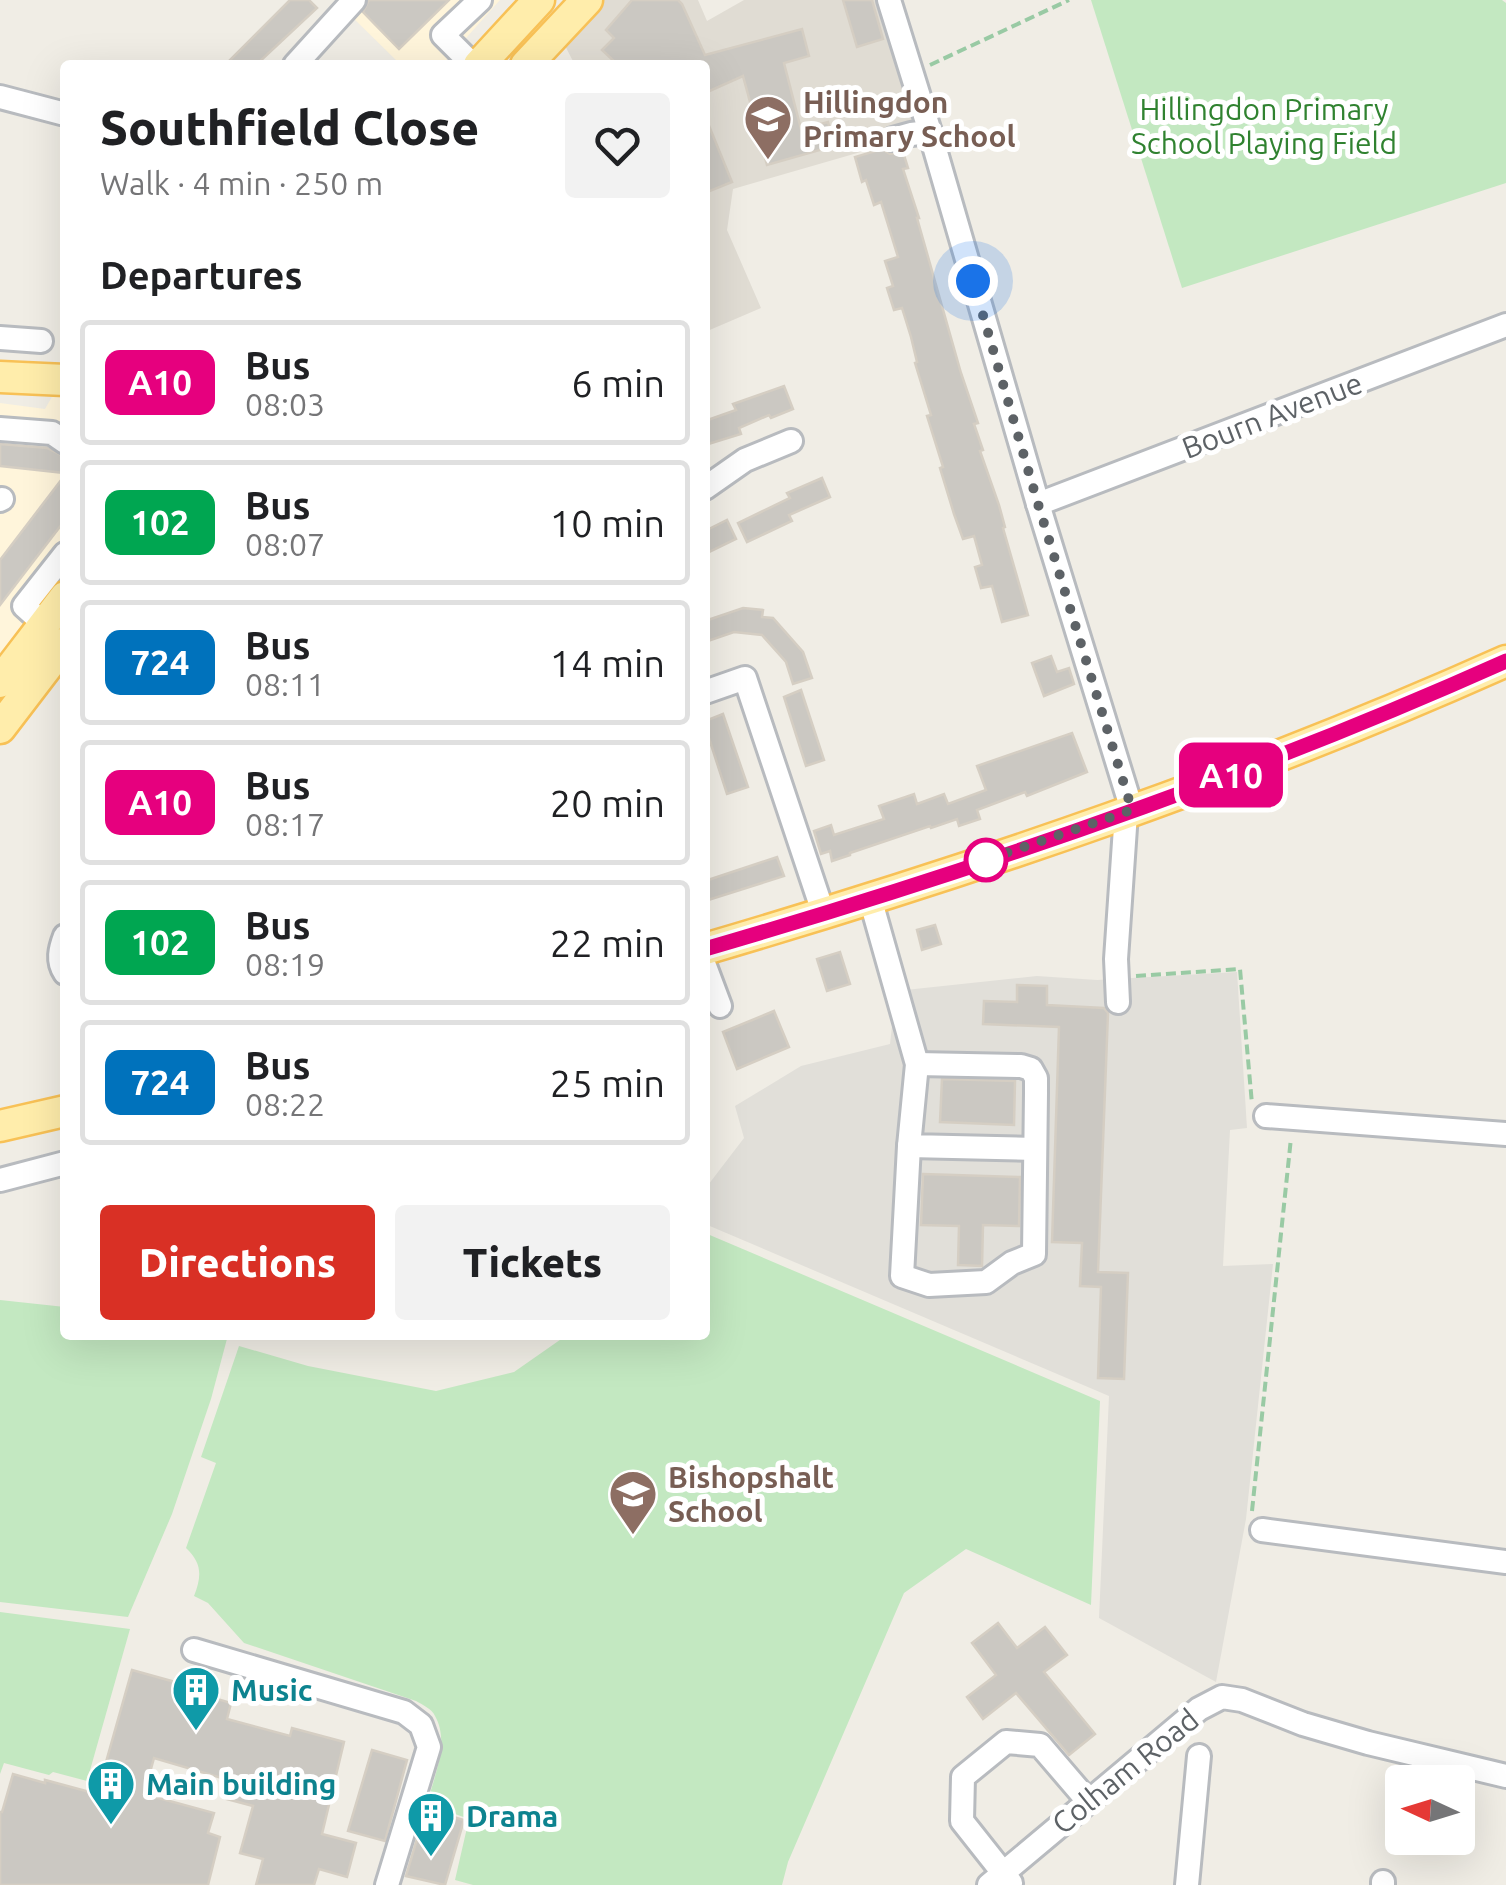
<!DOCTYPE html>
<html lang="en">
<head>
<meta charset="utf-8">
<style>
  :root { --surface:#fff; --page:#f2f2f2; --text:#202124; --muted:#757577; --line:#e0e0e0; --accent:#d93025 }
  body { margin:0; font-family:Ubuntu,sans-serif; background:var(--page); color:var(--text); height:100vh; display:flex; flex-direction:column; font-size:38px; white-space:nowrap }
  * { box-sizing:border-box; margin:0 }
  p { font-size:32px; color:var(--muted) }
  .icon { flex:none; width:55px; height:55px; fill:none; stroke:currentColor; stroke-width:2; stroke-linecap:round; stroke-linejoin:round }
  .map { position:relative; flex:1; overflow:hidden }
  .drawer { position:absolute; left:60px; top:60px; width:650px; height:1280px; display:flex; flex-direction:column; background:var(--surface); border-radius:10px; box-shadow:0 10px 40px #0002 }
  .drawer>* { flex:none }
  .badge { padding:0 20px; border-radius:15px; font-size:35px; line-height:65px }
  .needle { width:65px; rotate:274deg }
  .fabs { position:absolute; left:1385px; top:1765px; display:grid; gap:20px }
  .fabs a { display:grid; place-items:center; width:90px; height:90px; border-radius:10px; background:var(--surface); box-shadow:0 10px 40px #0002; font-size:50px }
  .you { position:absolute; width:50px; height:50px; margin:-25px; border:8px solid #fff; border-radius:50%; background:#1a73e8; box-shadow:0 0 0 15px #1a73e833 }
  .map>.badge { position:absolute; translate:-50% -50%; box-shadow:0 0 0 5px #fff }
  h2 { padding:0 40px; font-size:38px; line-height:90px }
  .round { display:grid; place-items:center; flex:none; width:105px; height:105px; border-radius:10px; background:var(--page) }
  .overview { display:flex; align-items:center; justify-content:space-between; height:170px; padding:0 40px }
  h1 { font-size:48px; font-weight:800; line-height:75px }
  .cta { display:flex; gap:20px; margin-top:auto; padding:20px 40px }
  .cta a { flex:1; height:115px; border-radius:10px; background:var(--accent); color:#fff; font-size:40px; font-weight:800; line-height:115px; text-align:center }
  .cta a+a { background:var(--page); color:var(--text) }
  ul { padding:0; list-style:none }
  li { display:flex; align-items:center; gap:30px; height:125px; margin:0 20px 15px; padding:0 20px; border:5px solid var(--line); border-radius:10px }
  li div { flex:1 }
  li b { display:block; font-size:38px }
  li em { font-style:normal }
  li .badge { min-width:110px; font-weight:700; text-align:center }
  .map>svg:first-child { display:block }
</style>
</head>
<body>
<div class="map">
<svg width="1506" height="1885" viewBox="0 0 1506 1885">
  <rect width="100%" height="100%" fill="#f0ede5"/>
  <g fill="#fff5db">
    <polygon points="356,0 500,0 442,65 401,65 346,11"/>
    <polygon points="65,374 65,575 3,665 0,663 0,403 45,409"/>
  </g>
  <polygon fill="#e1dfd9" points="1237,972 1247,1128 1230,1130 1223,1266 1273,1264 1246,1519 1216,1682 1099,1618 1109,1396 705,1224 705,1189 744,1138 735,1106 801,1066 890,1044 896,991 1037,976 1097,980"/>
  <polygon fill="#e0dcd3" points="598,0 698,0 707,21 744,0 889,0 930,132 733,189 727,230 761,308 705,332 705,65 575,65 561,38"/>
  <g fill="#c3e8c1">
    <polygon points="1091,0 1502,0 1506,3 1506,183 1182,288"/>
    <path d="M705,1233L1100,1401L1091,1605L966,1549L904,1593L788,1862L782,1885H473L455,1880L469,1819L427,1804C434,1777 450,1742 435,1716C432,1709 423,1705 416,1701L244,1643L208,1603L194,1596C202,1576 202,1563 186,1548L216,1463L201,1457L239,1346L308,1366L436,1391L514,1372L567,1335H705Z"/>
    <polygon points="0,1300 65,1307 65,1335 228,1335 211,1399 172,1514 128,1617 0,1602"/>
    <polygon points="0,1612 130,1629 87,1781 53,1772 49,1775 4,1763 0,1774"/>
  </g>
  <g fill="#cbc8c2" stroke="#d5cec3" stroke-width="2.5">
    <polygon points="290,0 309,0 317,8 256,65 225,65"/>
    <polygon points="369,0 449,0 399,49 363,12"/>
    <polygon points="632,0 678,0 682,4 705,55 802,29 809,56 784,63 801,129 828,122 834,146 767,165 743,76 705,93 705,65 618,65 602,50 614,38 606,30"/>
    <polygon points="843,0 872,0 883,39 857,47"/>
    <polygon points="705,116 732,182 705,193"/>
    <polygon points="882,149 890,154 903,152 908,168 903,169 919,218 917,218 961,373 978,423 974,424 983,450 980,451 999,505 1005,527 1003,528 1028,615 1002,622 992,586 981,588 975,567 982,565 974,536 963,539 954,514 940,468 943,467 927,416 931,415 915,363 917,362 911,337 902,308 894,310 887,288 893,286 885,261 898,257 881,202 874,205 866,180 862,182 855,157"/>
    <polygon points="784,386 793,409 771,418 769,415 739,428 741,434 705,445 705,421 736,410 733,404"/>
    <polygon points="0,444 47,448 65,457 65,473 0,466"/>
    <polygon points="65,475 65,520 0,605 0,560"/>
    <polygon points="822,478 830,497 789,515 792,521 747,542 738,523 790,498 787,493"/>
    <polygon points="727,520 736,539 705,554 705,531"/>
    <polygon points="743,608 763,610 762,617 773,618 803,652 812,678 793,684 786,662 762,635 734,632 705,642 705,621"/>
    <polygon points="1051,656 1057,672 1069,668 1074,684 1044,696 1032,663"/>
    <polygon points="801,690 824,760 806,766 784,697"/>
    <polygon points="723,714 748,787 727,794 705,726 705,721"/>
    <polygon points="1072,733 1087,772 1027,796 1025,792 977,810 980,819 959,826 957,819 931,828 930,826 850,853 850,855 832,861 830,851 821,854 814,831 831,825 834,835 884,819 879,806 914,794 917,804 944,794 948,804 986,790 977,766"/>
    <polygon points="777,857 784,876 705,901 705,881"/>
    <polygon points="935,925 941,944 922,950 917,930"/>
    <polygon points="840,952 850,984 827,991 817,959"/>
    <polygon points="1017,985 1047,986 1047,1005 1104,1008 1108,1013 1098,1272 1128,1273 1124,1379 1098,1378 1101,1287 1080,1286 1082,1243 1052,1242 1059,1027 983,1024 984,1001 1017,1002"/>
    <polygon points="774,1011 789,1047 737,1069 723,1032"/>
    <polygon points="942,1079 1015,1081 1014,1125 940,1122"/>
    <polygon points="923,1174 1020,1177 1019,1226 983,1225 982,1266 958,1265 959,1226 921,1225"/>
    <polygon points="998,1623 1017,1648 1045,1627 1067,1655 1044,1672 1095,1734 1069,1755 1016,1693 983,1719 967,1697 996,1675 972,1643"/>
    <polygon points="132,1670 175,1682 174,1686 231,1703 227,1719 290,1736 292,1728 344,1742 322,1834 356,1843 347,1877 319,1869 314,1885 256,1885 263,1859 240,1853 253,1806 227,1799 232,1781 154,1758 144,1794 214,1813 208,1833 220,1837 208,1885 0,1885 0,1812 2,1812 13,1774 45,1783 45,1780 97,1794"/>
    <polygon points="372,1750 407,1760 385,1841 348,1831"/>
    <polygon points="426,1809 464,1820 445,1885 406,1876"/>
  </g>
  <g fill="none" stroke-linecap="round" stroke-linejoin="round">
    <g stroke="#b8bbbf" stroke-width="28">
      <g id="minor">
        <polyline points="889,0 930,132 1038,504 1132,810"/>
        <polyline points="295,65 354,0"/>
        <polyline points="473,65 443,35 480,0"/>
        <polyline points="0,97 65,114"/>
        <polyline points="893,139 911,134 930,132"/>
        <polyline points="0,338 41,341"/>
        <polyline points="0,429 52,433 65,442"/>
        <polyline points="705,488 745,460 791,441"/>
        <polyline points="0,500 2,499"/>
        <polyline points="1038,504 1506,325"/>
        <polyline points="44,624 24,606 65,554"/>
        <polyline points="705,692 745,678 823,912"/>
        <polyline points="870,898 917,1064 909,1146 1035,1149"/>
        <path d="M65,936C60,949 57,961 65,973"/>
        <polyline points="705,966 720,1006"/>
        <polyline points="1118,1002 1116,959 1126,813"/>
        <polyline points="1266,1116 1506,1134"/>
        <polyline points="909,1146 902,1276 929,1285 986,1282 1012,1263 1034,1254 1036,1093 1036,1078 1031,1069 1021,1066 917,1064"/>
        <polyline points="0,1180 65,1163"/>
        <polyline points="1262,1530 1506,1562"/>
        <polyline points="194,1650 404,1712 421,1725 429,1747 387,1885"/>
        <polyline points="1011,1883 962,1821 963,1777 1006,1742 1040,1745 1088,1801"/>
        <polyline points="989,1885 1199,1709 1222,1697 1242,1700 1303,1724 1368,1743 1506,1776"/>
        <polyline points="1187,1885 1199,1756"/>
        <polyline points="1383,1885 1383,1882"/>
      </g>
    </g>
    <g stroke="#f8c156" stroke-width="35">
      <g id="major">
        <polyline points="479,65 539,0"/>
        <polyline points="526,65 587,0"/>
        <polyline points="0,377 65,380"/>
        <polyline points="0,682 65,597"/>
        <polyline points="0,728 65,643"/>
        <path d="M705,949C977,869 1247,777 1506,661"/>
        <polyline points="0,1126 65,1111"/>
      </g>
    </g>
    <g stroke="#99caa4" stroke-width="4" stroke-dasharray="10 5" stroke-linecap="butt">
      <polyline points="930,65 1069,0"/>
      <polyline points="1136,976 1240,969 1252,1104"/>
      <polyline points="1252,1511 1291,1138"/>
    </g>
    <use href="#minor" stroke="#fff" stroke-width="22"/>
    <use href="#major" stroke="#ffedab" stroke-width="30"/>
  </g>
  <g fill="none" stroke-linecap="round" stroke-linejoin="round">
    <g stroke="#fff" stroke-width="22">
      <path id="line" d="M705,949C977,870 1247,777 1506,661"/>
    </g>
    <use href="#line" stroke="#e6007e" stroke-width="15"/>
    <polyline stroke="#5d6266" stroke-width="10" stroke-dasharray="0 18" points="973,281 1038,504 1132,810 977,863 986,860"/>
  </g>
  <defs>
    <g id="school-pin" transform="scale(2.5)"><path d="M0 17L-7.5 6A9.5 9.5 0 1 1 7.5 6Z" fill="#8d6e63" stroke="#fff"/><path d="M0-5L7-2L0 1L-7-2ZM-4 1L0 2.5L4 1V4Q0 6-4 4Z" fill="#fff"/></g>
    <g id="building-pin" transform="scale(2.5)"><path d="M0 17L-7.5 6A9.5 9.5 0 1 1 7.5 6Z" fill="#0f9aa8" stroke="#fff"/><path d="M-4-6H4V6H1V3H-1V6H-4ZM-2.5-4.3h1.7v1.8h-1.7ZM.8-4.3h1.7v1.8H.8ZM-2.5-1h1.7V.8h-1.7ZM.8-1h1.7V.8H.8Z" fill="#fff"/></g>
  </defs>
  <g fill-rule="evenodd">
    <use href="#school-pin" x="768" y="119"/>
    <use href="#school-pin" x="633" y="1494"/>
    <use href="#building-pin" x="196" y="1690"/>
    <use href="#building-pin" x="111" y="1784"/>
    <use href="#building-pin" x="431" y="1816"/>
  </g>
  <circle fill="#fff" stroke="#e6007e" stroke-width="5" cx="986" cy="860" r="20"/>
  <g text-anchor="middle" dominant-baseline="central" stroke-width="10" stroke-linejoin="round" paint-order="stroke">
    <g font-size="30" font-weight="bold" fill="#785e54" stroke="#fff" text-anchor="start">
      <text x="803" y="102">Hillingdon<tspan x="803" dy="34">Primary School</tspan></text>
      <text x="668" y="1477">Bishopshalt<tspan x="668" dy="34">School</tspan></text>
    </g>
    <g font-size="30" fill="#308230" stroke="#fff">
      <text x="1264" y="109">Hillingdon Primary<tspan x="1264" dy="34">School Playing Field</tspan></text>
    </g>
    <g font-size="30" fill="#5d6266" stroke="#fff">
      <text transform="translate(1272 415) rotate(-21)">Bourn Avenue</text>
      <text transform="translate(1125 1771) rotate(-39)">Colham Road</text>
    </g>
    <g font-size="30" font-weight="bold" fill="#0d838f" stroke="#fff" text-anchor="start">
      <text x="231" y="1690">Music</text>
      <text x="146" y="1784">Main building</text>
      <text x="466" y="1816">Drama</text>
    </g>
  </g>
</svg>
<div class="fabs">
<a><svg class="needle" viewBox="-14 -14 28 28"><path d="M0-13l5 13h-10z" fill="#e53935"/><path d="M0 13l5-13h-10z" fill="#757577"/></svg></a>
</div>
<div class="you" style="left:973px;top:281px"></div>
<b class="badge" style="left:1231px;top:775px;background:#e6007e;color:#fff">A10</b>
<section class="drawer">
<div class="overview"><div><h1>Southfield Close</h1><p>Walk · 4 min · 250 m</p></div><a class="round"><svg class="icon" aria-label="heart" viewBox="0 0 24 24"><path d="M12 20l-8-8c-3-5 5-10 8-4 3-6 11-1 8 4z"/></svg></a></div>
<h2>Departures</h2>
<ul>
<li><span class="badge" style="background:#e6007e;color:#fff">A10</span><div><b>Bus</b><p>08:03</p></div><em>6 min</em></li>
<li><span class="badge" style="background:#00a651;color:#fff">102</span><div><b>Bus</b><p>08:07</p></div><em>10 min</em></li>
<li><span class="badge" style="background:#0072bc;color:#fff">724</span><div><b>Bus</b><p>08:11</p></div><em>14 min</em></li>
<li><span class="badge" style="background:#e6007e;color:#fff">A10</span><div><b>Bus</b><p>08:17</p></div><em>20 min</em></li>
<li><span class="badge" style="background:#00a651;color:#fff">102</span><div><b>Bus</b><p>08:19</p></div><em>22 min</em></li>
<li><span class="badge" style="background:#0072bc;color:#fff">724</span><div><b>Bus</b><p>08:22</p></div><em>25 min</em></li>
</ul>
<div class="cta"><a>Directions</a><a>Tickets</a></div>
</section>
</div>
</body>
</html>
